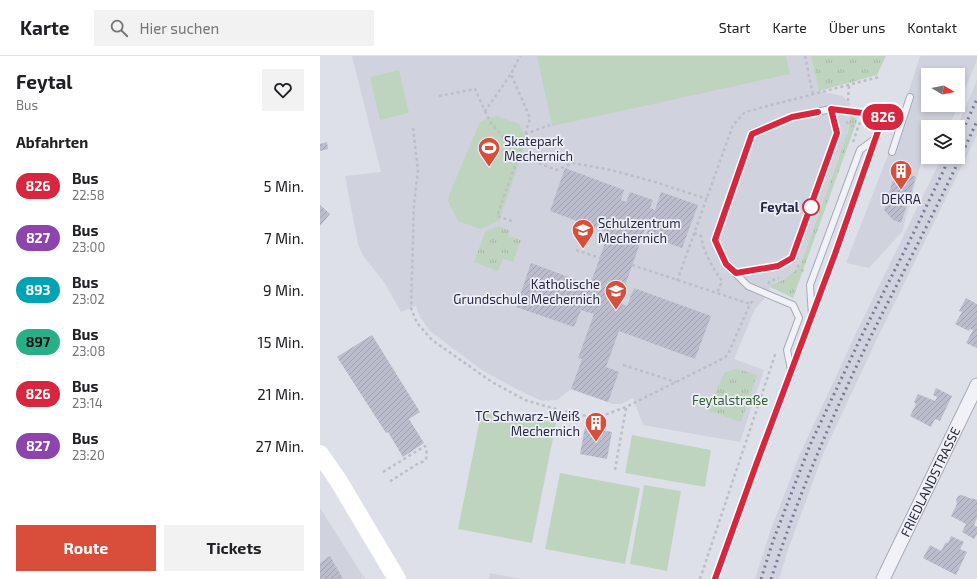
<!DOCTYPE html>
<html lang="de">
<head>
<meta charset="utf-8">
<style>
  :root { --surface:#fff; --page:#f2f2f2; --text:#202124; --muted:#757577; --line:#e0e0e0; --accent:#d84e3a }
  body { margin:0; font-family:"Exo 2",sans-serif; background:var(--page); color:var(--text); height:100vh; display:flex; flex-direction:column; font-size:15px; white-space:nowrap }
  * { box-sizing:border-box; margin:0 }
  p { font-size:13px; color:var(--muted) }
  .icon { flex:none; width:22px; height:22px; fill:none; stroke:currentColor; stroke-width:2; stroke-linecap:round; stroke-linejoin:round }
  .map { position:relative; flex:1; overflow:hidden }
  .drawer { display:flex; flex-direction:column; background:var(--surface); width:320px }
  .drawer>* { flex:none }
  .badge { padding:0 8px; border-radius:13px; font-size:14px; line-height:26px }
  .needle { width:26px; rotate:100deg }
  .buttons { position:absolute; left:601px; top:12px; display:grid; gap:8px }
  .buttons a { display:grid; place-items:center; width:44px; height:44px; border-radius:0px; background:var(--surface); box-shadow:0 2px 6px #0003; font-size:20px }
  .map>.badge { position:absolute; translate:-50% -50%; box-shadow:0 0 0 2px #fff }
  h2 { padding:0 16px; font-size:15px; line-height:36px }
  .round { display:grid; place-items:center; flex:none; width:42px; height:42px; border-radius:0px; background:var(--page) }
  .summary { display:flex; align-items:center; justify-content:space-between; height:68px; padding:0 16px }
  h1 { font-size:19px; font-weight:700; line-height:30px }
  .action { display:flex; gap:8px; margin-top:auto; padding:8px 16px }
  .action a { flex:1; height:46px; border-radius:0px; background:var(--accent); color:#fff; font-size:16px; font-weight:700; line-height:46px; text-align:center }
  .action a+a { background:var(--page); color:var(--text) }
  ul { padding:0; list-style:none }
  li { display:flex; align-items:center; gap:12px; height:52px; padding:0 16px }
  li div { flex:1 }
  li b { display:block; font-size:15px }
  li em { font-style:normal }
  li .badge { min-width:44px; font-weight:700; text-align:center }
  header { display:flex; align-items:center; gap:24px; box-sizing:border-box; height:56px; padding:0 20px; background:var(--surface); border-bottom:1px solid var(--line) }
  header strong { font-size:19px }
  nav { display:flex; gap:22px; margin-inline-start:auto; font-size:14px }
  .search { width:280px; height:36px; background:var(--page); display:flex; align-items:center; gap:10px; box-sizing:border-box; padding:0 14px; border-radius:0px; color:var(--muted); font-size:15px }
  main { display:flex; flex:1; min-height:0 }
  .map>svg:first-child { display:block }
</style>
</head>
<body>
<header>
<strong>Karte</strong>
<div class="search"><svg class="icon" aria-label="search" viewBox="0 0 24 24"><circle cx="10" cy="10" r="6"/><path d="M15 15l6 6"/></svg>Hier suchen</div>
<nav><a>Start</a><a>Karte</a><a>Über uns</a><a>Kontakt</a></nav>
</header>
<main>
<section class="drawer">
<div class="summary"><div><h1>Feytal</h1><p>Bus</p></div><a class="round"><svg class="icon" aria-label="heart" viewBox="0 0 24 24"><path d="M12 20l-8-8c-3-5 5-10 8-4 3-6 11-1 8 4z"/></svg></a></div>
<h2>Abfahrten</h2>
<ul>
<li><span class="badge" style="background:#d7263d;color:#fff">826</span><div><b>Bus</b><p>22:58</p></div><em>5 Min.</em></li>
<li><span class="badge" style="background:#8e44ad;color:#fff">827</span><div><b>Bus</b><p>23:00</p></div><em>7 Min.</em></li>
<li><span class="badge" style="background:#00a3b4;color:#fff">893</span><div><b>Bus</b><p>23:02</p></div><em>9 Min.</em></li>
<li><span class="badge" style="background:#28af87;color:#111">897</span><div><b>Bus</b><p>23:08</p></div><em>15 Min.</em></li>
<li><span class="badge" style="background:#d7263d;color:#fff">826</span><div><b>Bus</b><p>23:14</p></div><em>21 Min.</em></li>
<li><span class="badge" style="background:#8e44ad;color:#fff">827</span><div><b>Bus</b><p>23:20</p></div><em>27 Min.</em></li>
</ul>
<div class="action"><a>Route</a><a>Tickets</a></div>
</section>
<div class="map">
<svg width="657" height="523" viewBox="0 0 657 523">
  <defs>
    <pattern id="grass-tufts" width="24" height="20" patternUnits="userSpaceOnUse"><rect width="24" height="20" fill="#bfd4bf"/><path d="M3 7l-1-3M5 7V3M7 7l1-3M15 17l-1-3M17 17v-4M19 17l1-3" fill="none" stroke="#a4b6a5"/></pattern>
    <pattern id="building-hatch" width="6" height="6" patternUnits="userSpaceOnUse"><rect width="6" height="6" fill="#bbbdcc"/><path d="M-1 1l2-2M0 6l6-6M5 7l2-2" fill="none" stroke="#a1a2b0"/></pattern>
  </defs>
  <rect width="100%" height="100%" fill="#dee0e9"/>
  <g fill="#d0d2de" fill-rule="evenodd">
    <polygon points="32,0 491,0 499,35 522,40 530,47 528,75 480,210 471,220 452,228 444,243 435,253 414,303 444,314 420,386 323,369 313,342 301,348 293,348 251,333 237,344 222,345 196,333 162,314 131,291 110,275 100,261 96,250 81,256 64,226 43,200 38,188 25,120 61,116"/>
    <path d="M600,0H657V4L629,71H608V97L604,96L582,176L549,212L526,207L568,99ZM608,19H638V49H608Z"/>
    <polygon points="657,24 657,79 556,285 504,396 469,491 459,523 435,523 450,476 479,400 536,277 622,101 638,101 638,71 637,71"/>
    <polygon points="0,452 45,523 0,523"/>
    <polygon points="170,517 202,523 169,523"/>
  </g>
  <g fill="url(#grass-tufts)">
    <polygon points="491,0 566,0 557,19 499,35"/>
    <path d="M530,59L536,62L537,65L473,242L450,231L452,228C464,225 471,219 480,210L519,101L528,75Z"/>
    <polygon points="178,170 190,175 188,180 201,184 193,206 183,203 178,215 154,206 165,176"/>
    <polygon points="417,313 437,319 421,366 387,354 405,316"/>
  </g>
  <g fill="#bfd4bf">
    <polygon points="217,0 466,0 470,18 232,70"/>
    <polygon points="79,14 89,57 60,64 50,21"/>
    <polygon points="177,60 199,68 207,84 179,165 160,173 138,165 128,145 129,139 160,66 170,61"/>
    <polygon points="162,353 236,367 212,487 138,473"/>
    <polygon points="312,379 391,394 385,431 305,417"/>
    <polygon points="240,417 320,432 305,508 225,493"/>
    <polygon points="324,429 361,435 347,515 310,508"/>
  </g>
  <g fill="url(#building-hatch)">
    <polygon points="7,86 8,93 0,95 0,88"/>
    <polygon points="245,112 304,134 301,144 306,146 310,136 333,144 330,152 335,154 341,136 378,149 362,192 326,179 329,171 326,170 299,247 307,250 314,232 391,260 375,303 299,275 286,311 299,316 288,346 251,333 262,303 258,302 274,258 261,254 254,271 196,251 211,207 270,229 285,187 289,177 230,155"/>
    <polygon points="576,114 596,121 581,167 573,164 564,154"/>
    <polygon points="0,149 10,158 0,170"/>
    <polygon points="646,242 657,248 657,292 646,287 653,274 650,273 649,275 635,268 642,256 639,255"/>
    <polygon points="52,279 100,356 89,363 104,387 83,401 68,376 66,377 17,301"/>
    <polygon points="616,332 632,340 620,365 615,363 611,371 590,360 596,348 594,346 598,338 615,345 617,341 613,339"/>
    <polygon points="265,371 292,376 287,403 260,398"/>
    <polygon points="642,439 652,443 652,442 657,444 657,462 654,469 657,471 657,478 654,483 642,476 646,468 631,460 637,448 636,444 638,440"/>
    <polygon points="631,480 644,486 640,493 647,496 636,519 603,502 610,489 621,495 626,486 628,487"/>
    <polygon points="10,500 23,523 0,523 0,507"/>
  </g>
  <g fill="none" stroke-linecap="round" stroke-linejoin="round">
    <g stroke="#a7a9b7" stroke-width="8">
      <g id="lane">
        <polyline points="572,96 590,41"/>
        <polyline points="417,217 458,210 472,202 517,77 511,53"/>
        <polyline points="492,260 490,229 540,94 556,82"/>
        <polyline points="471,314 467,294 479,262 473,249 428,230 406,208 395,184 432,77 472,61 511,53 543,57 563,61"/>
      </g>
    </g>
    <g stroke="#a7a9b7" stroke-width="15">
      <g id="street">
        <path id="s1" d="M563,523L657,329"/>
      </g>
    </g>
    <g stroke="#bcbec8" stroke-width="2.5" stroke-dasharray="3 3" stroke-linecap="butt">
      <polyline points="485,0 493,39"/>
      <polyline points="119,40 155,33 165,55 191,18"/>
      <polyline points="528,45 529,29"/>
      <polyline points="165,55 170,66 199,99 210,62 191,18 200,0"/>
      <polyline points="526,66 538,73"/>
      <polyline points="93,72 98,115 94,147 91,252 97,267 112,284 172,326 205,344 239,354 276,362 306,351 404,302 408,298 430,248 434,243"/>
      <polyline points="205,78 230,69"/>
      <polyline points="533,86 540,66"/>
      <polyline points="192,165 177,160 199,99 236,114 253,107 291,114 332,125 387,143"/>
      <path d="M374,177L381,180C384,197 392,211 402,225L397,237"/>
      <polyline points="256,194 280,202"/>
      <polyline points="312,209 430,248"/>
      <polyline points="477,209 485,217"/>
      <polyline points="357,225 413,69 425,56 559,21"/>
      <polyline points="448,228 450,225 459,222"/>
      <polyline points="303,309 356,326"/>
      <polyline points="295,414 306,352"/>
      <path d="M63,416L105,390C108,399 108,405 99,407L69,426"/>
      <polyline points="380,523 456,296"/>
    </g>
    <use href="#lane" stroke="#f1f2f7" stroke-width="6"/>
    <use href="#street" stroke="#f1f2f7" stroke-width="13"/>
    <polyline stroke="#fff" stroke-width="18" points="0,398 18,424 77,523"/>
    <g stroke="#777a94" stroke-width="3" stroke-dasharray="2 4" stroke-linecap="butt">
      <polyline points="638,85 657,43"/>
      <polyline points="441,523 453,485 490,389 542,279 595,174 630,101"/>
      <path d="M451,523C478,440 512,360 550,282C586,210 624,139 657,65"/>
    </g>
  </g>
  <g fill="none" stroke-linecap="round" stroke-linejoin="round">
    <g stroke="#fff" stroke-width="9">
      <polyline id="line" points="395,523 436,409 515,198 563,61 543,57 511,53 517,77 472,202 458,210 416,217 406,208 395,184 432,78 472,61 498,56"/>
    </g>
    <use href="#line" stroke="#d7263d" stroke-width="6"/>
  </g>
  <defs>
    <g id="stadium-pin" transform="scale(1.15)"><path d="M0 17L-7.5 6A9.5 9.5 0 1 1 7.5 6Z" fill="#d84e3a" stroke="#eeeff6"/><path d="M0-5a6.5 5 0 1 0 0 10a6.5 5 0 1 0 0-10ZM-3.5-1.8h7v3.6h-7Z" fill="#fff"/></g>
    <g id="building-pin" transform="scale(1.15)"><path d="M0 17L-7.5 6A9.5 9.5 0 1 1 7.5 6Z" fill="#d84e3a" stroke="#eeeff6"/><path d="M-4-6H4V6H1V3H-1V6H-4ZM-2.5-4.3h1.7v1.8h-1.7ZM.8-4.3h1.7v1.8H.8ZM-2.5-1h1.7V.8h-1.7ZM.8-1h1.7V.8H.8Z" fill="#fff"/></g>
    <g id="school-pin" transform="scale(1.15)"><path d="M0 17L-7.5 6A9.5 9.5 0 1 1 7.5 6Z" fill="#d84e3a" stroke="#eeeff6"/><path d="M0-5L7-2L0 1L-7-2ZM-4 1L0 2.5L4 1V4Q0 6-4 4Z" fill="#fff"/></g>
  </defs>
  <g fill-rule="evenodd">
    <use href="#stadium-pin" x="169" y="92"/>
    <use href="#building-pin" x="581" y="115"/>
    <use href="#school-pin" x="263" y="174"/>
    <use href="#school-pin" x="296" y="235"/>
    <use href="#building-pin" x="276" y="367"/>
  </g>
  <circle fill="#fff" stroke="#d7263d" stroke-width="2" cx="491" cy="151" r="8"/>
  <g text-anchor="middle" dominant-baseline="central" stroke-width="3.5" stroke-linejoin="round" paint-order="stroke">
    <g font-size="13" fill="#262941" stroke="#eeeff6" text-anchor="start">
      <text x="184" y="85">Skatepark<tspan x="184" dy="15">Mechernich</tspan></text>
      <text x="581" y="143" text-anchor="middle">DEKRA</text>
      <text x="278" y="167">Schulzentrum<tspan x="278" dy="15">Mechernich</tspan></text>
      <text x="280" y="228" text-anchor="end">Katholische<tspan x="280" dy="15">Grundschule Mechernich</tspan></text>
      <text x="260" y="360" text-anchor="end">TC Schwarz-Weiß<tspan x="260" dy="15">Mechernich</tspan></text>
    </g>
    <g font-size="13" font-weight="bold" fill="#262941" stroke="#eeeff6" text-anchor="end">
      <text x="479" y="151">Feytal</text>
    </g>
    <g font-size="13" fill="#335e36" stroke="#eeeff6">
      <text x="410" y="344">Feytalstraße</text>
    </g>
    <g font-size="13" fill="#262941" stroke="#eeeff6">
      <text stroke="none"><textPath href="#s1" startOffset="108">FRIEDLANDSTRASSE</textPath></text>
    </g>
  </g>
</svg>
<div class="buttons">
<a><svg class="needle" viewBox="-14 -14 28 28"><path d="M0-13l5 13h-10z" fill="#e53935"/><path d="M0 13l5-13h-10z" fill="#757577"/></svg></a>
<a><svg class="icon" aria-label="layers" viewBox="0 0 24 24"><path d="M12 4l9 5-9 5-9-5zM3 14l9 5 9-5"/></svg></a>
</div>
<b class="badge" style="left:563px;top:61px;background:#d7263d;color:#fff">826</b>
</div>
</main>
</body>
</html>
